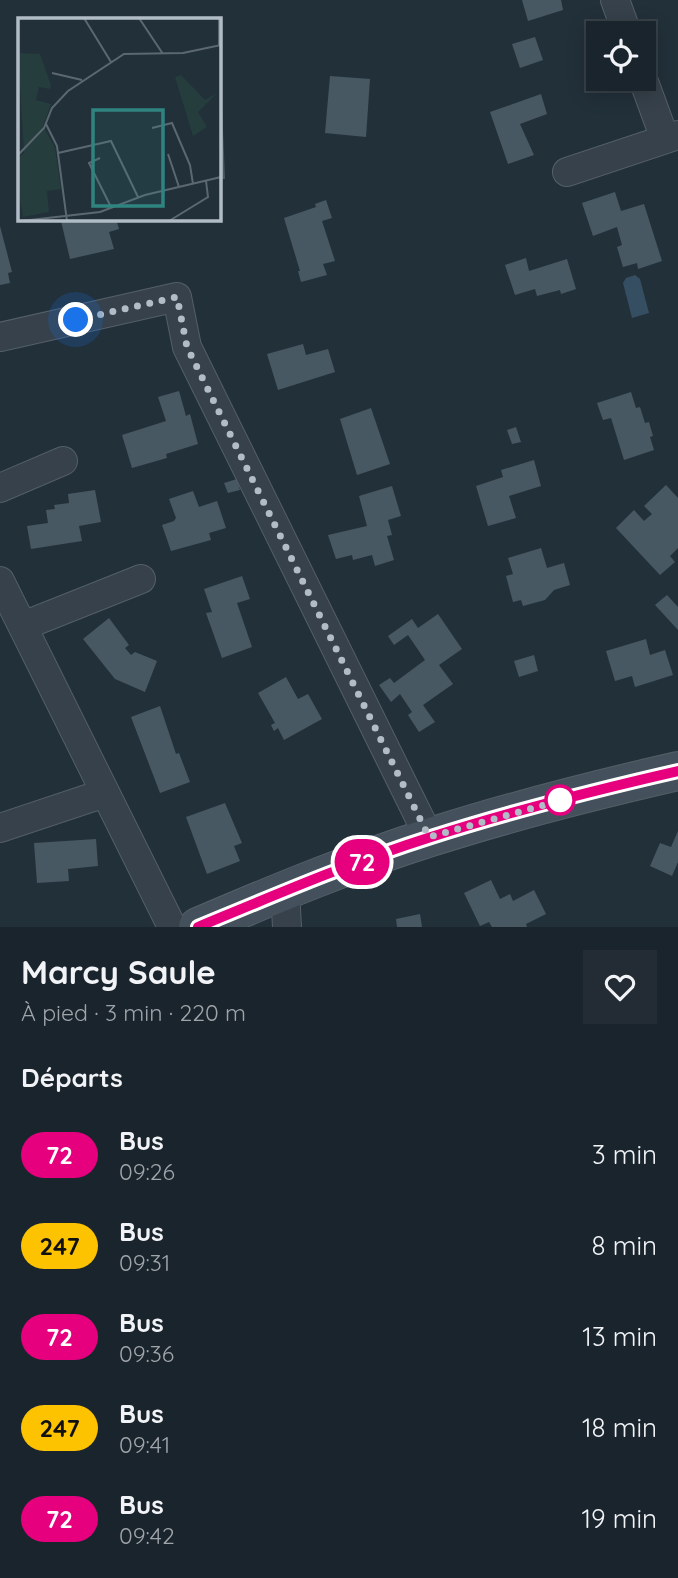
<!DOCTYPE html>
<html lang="fr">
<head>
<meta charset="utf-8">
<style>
  :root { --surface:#1a242c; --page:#232c34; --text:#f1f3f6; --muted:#9fa4a9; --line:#384148 }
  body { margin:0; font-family:Quicksand,sans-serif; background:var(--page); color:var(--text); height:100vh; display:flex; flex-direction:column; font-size:26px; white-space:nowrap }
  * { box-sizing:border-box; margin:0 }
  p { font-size:23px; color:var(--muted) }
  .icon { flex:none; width:38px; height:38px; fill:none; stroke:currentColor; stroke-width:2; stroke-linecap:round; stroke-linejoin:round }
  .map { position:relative; height:927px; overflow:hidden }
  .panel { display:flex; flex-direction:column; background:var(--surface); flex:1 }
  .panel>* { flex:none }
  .badge { padding:0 14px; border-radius:23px; font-size:24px; line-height:46px }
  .buttons { position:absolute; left:586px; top:21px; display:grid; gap:14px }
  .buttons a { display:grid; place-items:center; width:70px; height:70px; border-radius:0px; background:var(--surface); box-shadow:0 4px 18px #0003,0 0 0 2px var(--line); font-size:35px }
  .you { position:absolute; width:35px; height:35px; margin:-18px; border:5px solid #fff; border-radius:50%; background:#1a73e8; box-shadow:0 0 0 10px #1a73e833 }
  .map>.badge { position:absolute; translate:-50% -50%; box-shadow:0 0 0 4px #fff }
  h2 { padding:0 21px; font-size:26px; line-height:63px }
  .round { display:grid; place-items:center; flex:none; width:74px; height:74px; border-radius:0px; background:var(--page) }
  .headline { display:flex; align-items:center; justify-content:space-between; height:119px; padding:0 21px }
  h1 { font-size:33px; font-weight:700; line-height:52px }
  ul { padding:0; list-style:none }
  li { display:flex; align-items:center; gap:21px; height:91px; padding:0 21px }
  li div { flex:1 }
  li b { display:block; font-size:26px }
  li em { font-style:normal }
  li .badge { min-width:77px; font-weight:700; text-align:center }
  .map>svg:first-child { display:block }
</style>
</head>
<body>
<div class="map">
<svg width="678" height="927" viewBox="0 0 678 927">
  <rect width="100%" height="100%" fill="#22303a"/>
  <polygon fill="#364e61" points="635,275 640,279 649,313 632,318 623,283 626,278"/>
  <g fill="#485863">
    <polygon points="522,0 561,0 563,10 528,21"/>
    <polygon points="535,37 543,60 520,68 512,44"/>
    <polygon points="330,76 370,79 366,137 325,133"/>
    <polygon points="541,94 547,114 520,124 534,155 508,164 490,112"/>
    <polygon points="219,106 222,106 225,179 219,179"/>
    <polygon points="615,192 621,211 644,204 662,261 638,269 637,263 623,267 617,247 622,245 617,227 593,236 582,203"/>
    <polygon points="326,200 332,218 322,221 335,261 323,264 327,275 301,282 298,271 300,271 284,218 316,207 315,204"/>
    <polygon points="70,219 116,219 119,229 109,232 114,249 70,259 61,221"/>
    <polygon points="0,226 12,272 8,273 10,283 0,285"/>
    <polygon points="526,258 529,271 567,259 576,289 561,294 560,290 537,296 535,289 515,295 505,265"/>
    <polygon points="303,344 306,355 328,349 335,372 278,390 267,354"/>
    <polygon points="179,391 186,416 190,414 198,444 166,454 167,458 132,468 122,435 166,421 158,397"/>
    <polygon points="631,392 636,408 640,407 645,423 649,422 653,436 650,437 654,450 624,460 611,418 603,420 597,403"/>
    <polygon points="371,408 390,464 357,475 340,419"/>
    <polygon points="516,427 521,442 512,444 507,430"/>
    <polygon points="534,460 541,486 509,496 516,518 488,526 476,486 503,477 501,470"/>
    <polygon points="237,479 240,490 228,493 224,483"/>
    <polygon points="666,485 678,498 678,548 670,556 675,562 660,575 616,528 634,510 644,521 652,514 644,506"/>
    <polygon points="392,486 401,516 388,520 392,535 387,536 394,560 375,566 372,555 353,560 352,555 336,559 328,535 367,526 359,496"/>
    <polygon points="95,490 101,522 79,526 82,541 31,549 27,526 48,523 46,510 55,509 54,505 69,503 68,494"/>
    <polygon points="193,491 199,507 217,501 226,528 209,533 211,540 171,551 162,525 174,521 176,518 169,499"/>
    <polygon points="541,548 547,568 564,563 570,585 554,590 545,600 523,606 521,600 513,602 506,576 513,574 508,558"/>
    <polygon points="242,576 250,599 237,603 252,647 222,658 206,613 212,612 204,589"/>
    <polygon points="667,595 678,607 678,630 655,605"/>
    <polygon points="438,614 462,649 439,665 453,684 423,705 435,722 419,732 408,715 412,712 400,694 391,702 379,685 390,678 394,683 425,660 408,635 394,645 388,636 412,619 418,628"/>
    <polygon points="109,618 129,645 125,648 131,655 135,652 157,661 145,692 115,679 83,639"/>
    <polygon points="646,639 650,655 665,650 673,675 635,687 632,676 615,681 606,651"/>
    <polygon points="534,655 538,671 519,677 514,661"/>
    <polygon points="286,677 298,699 308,694 322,719 284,740 278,728 274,731 271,725 275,723 258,693"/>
    <polygon points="160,706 176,754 179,753 190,782 160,793 131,717"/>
    <polygon points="225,803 242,843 234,846 240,861 207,874 186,817"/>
    <polygon points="678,831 678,862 672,876 650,866 660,843 671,847"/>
    <polygon points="96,839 98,866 68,869 69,881 37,883 34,843"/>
    <polygon points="491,880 500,899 510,894 513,901 534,890 546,914 526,924 527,927 492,927 489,922 480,926 464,893"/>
    <polygon points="420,914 422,927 397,927 396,919"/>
  </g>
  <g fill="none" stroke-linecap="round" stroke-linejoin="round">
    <g stroke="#545f68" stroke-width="30">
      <g id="street">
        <polyline points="615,0 627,33"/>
        <polyline points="643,79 665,139"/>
        <polyline points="567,172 678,135"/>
        <polyline points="0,337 177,297 187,347 429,837"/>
        <polyline points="0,488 63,461"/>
        <polyline points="0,581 172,927"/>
        <polyline points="23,626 141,579"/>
        <polyline points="0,828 105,793"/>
        <polyline points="285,890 287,927"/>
      </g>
    </g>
    <g stroke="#545f68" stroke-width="40">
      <path id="secondary" d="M198,927C275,894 352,862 431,837C512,811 595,790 678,771"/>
    </g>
    <use href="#street" stroke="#36414b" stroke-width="28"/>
    <use href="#secondary" stroke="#44515d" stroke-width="38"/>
  </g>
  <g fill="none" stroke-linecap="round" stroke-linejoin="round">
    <g stroke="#fff" stroke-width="16">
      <path id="line" d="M198,927C275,895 352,862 431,837C512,811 595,790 678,771"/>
    </g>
    <use href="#line" stroke="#e6007e" stroke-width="10"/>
    <polyline stroke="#b1bcc6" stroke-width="7" stroke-dasharray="0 12.6" points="76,320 177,297 187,347 429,837 566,799 560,800"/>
  </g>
  <circle fill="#fff" stroke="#e6007e" stroke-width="3.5" cx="560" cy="800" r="14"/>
  <g transform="translate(18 18)">
    <rect width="203" height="203" fill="#22303a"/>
    <path d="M0,35L22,36L33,67L32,71L21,69L18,82L33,86L25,108L37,130L43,171L29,173L31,194L5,199L0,168V140L6,135ZM163,57L187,82L199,75L180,94L189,109L175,118L157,59Z" fill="#253d3c"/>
    <path fill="none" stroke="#5b6872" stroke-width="2" d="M66,0L93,44M121,0L145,36M201,0V28M203,32V64M34,55L64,62M28,106L39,128L49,203M134,110L154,105L172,147L175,166M40,135L93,123L120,179M150,136L161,169M0,137L26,110L34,90L50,73L106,36L165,35L203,27M82,140L71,145L93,189M3,203L82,194L127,177L203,159M151,203L190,179L188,163"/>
    <path fill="#2f8480" fill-opacity="0.15" stroke="#2f8480" stroke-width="3.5" d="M75,92H145V188H75Z"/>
    <rect width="203" height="203" fill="none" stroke="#b1bcc6" stroke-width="3.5"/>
  </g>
</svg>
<div class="buttons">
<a><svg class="icon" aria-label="locate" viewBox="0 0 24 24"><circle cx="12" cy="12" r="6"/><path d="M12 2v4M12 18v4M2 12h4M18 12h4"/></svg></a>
</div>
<div class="you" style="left:76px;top:320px"></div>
<b class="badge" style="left:362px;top:862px;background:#e6007e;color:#fff">72</b>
</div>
<section class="panel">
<div class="headline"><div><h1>Marcy Saule</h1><p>À pied · 3 min · 220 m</p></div><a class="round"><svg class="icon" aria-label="heart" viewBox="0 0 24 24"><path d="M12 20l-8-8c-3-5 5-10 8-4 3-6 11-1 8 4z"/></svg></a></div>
<h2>Départs</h2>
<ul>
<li><span class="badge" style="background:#e6007e;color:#fff">72</span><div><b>Bus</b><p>09:26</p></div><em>3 min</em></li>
<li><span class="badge" style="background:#fdc300;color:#111">247</span><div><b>Bus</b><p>09:31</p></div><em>8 min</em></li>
<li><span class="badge" style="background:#e6007e;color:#fff">72</span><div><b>Bus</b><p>09:36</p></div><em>13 min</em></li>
<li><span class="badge" style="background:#fdc300;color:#111">247</span><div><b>Bus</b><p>09:41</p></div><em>18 min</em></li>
<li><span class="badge" style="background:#e6007e;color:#fff">72</span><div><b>Bus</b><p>09:42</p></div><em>19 min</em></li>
</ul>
</section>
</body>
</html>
